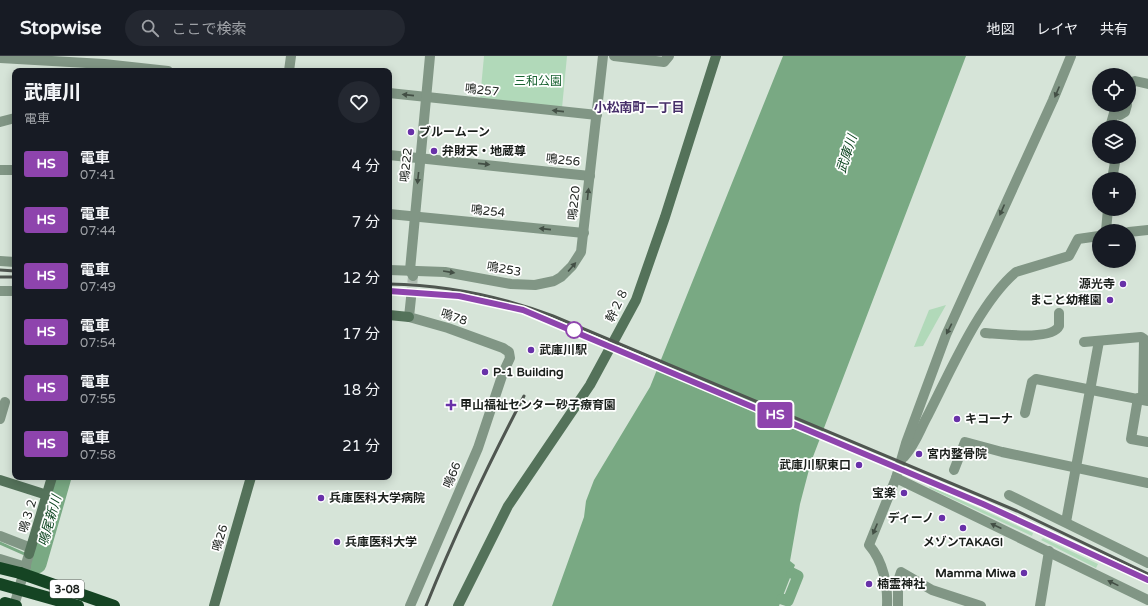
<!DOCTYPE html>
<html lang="ja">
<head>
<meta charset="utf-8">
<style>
  :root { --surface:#171b24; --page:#242831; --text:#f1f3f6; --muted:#9ea1a6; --line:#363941 }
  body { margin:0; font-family:"Varela Round","Noto Sans JP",sans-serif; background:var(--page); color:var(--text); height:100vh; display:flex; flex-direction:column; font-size:15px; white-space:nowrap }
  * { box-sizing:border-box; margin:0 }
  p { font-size:13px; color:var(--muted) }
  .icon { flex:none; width:22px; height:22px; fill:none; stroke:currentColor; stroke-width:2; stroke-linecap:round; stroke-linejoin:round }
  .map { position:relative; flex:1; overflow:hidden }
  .sheet { position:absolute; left:12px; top:12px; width:380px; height:412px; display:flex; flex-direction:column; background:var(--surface); border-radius:8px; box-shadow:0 2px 10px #0003 }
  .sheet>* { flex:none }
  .badge { padding:0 8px; border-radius:3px; font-size:14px; line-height:26px }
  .fabs { position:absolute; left:1092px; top:12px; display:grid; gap:8px }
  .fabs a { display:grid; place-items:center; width:44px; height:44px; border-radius:50%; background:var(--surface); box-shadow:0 2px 10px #0003; font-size:20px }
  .map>.badge { position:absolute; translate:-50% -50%; box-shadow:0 0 0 2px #fff }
  .round { display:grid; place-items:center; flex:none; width:42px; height:42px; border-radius:21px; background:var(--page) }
  .overview { display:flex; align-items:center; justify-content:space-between; height:68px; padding:0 12px }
  h1 { font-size:19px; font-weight:800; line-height:30px }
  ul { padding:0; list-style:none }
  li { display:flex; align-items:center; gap:12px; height:56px; padding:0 12px }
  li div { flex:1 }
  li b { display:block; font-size:15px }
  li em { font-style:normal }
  li .badge { min-width:44px; font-weight:700; text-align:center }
  header { display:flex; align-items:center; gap:24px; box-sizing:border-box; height:56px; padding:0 20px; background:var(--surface); border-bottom:1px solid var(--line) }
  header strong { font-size:19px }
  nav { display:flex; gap:22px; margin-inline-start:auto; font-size:14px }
  .search { width:280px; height:36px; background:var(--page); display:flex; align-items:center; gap:10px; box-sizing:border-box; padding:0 14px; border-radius:22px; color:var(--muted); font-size:15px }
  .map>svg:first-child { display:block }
</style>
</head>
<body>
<header>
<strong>Stopwise</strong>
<div class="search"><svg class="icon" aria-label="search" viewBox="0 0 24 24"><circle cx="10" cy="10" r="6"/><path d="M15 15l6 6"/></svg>ここで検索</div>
<nav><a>地図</a><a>レイヤ</a><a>共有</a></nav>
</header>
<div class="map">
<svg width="1148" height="550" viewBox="0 0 1148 550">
  <rect width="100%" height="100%" fill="#d6e4d8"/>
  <g fill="#b1d9b9">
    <polygon points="484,0 567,0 562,52 480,43"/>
    <polygon points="946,249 923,290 914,291 929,254"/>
    <polygon points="930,430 1033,477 1032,480 929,432"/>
    <polygon points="1043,482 1098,508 1096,512 1041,484"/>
  </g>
  <polygon fill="#79a983" points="783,0 966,0 811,406 800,448 790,505 795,509 779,550 552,550 584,461 586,445 594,424 650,331"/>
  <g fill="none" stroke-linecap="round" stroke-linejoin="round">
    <polyline stroke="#79a983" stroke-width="3" points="0,487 38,504"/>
    <polyline stroke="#79a983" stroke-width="11" points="782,543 788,545 798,520 792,517"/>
    <polyline stroke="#79a983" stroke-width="19" points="37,508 62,421"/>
    <polyline stroke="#b0bdb2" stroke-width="10" stroke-dasharray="10 5" stroke-linecap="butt" points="411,242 413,220"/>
    <g stroke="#819685" stroke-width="10">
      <polyline points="614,0 664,6 669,0"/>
      <polyline points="0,2 104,8 168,15"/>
      <polyline points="289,15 291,0"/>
      <polyline points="389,37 597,59"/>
      <polyline points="1129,38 1131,27 1135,25 1148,28"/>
      <polyline points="0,66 15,62"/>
      <polyline points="1110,71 1114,57 1120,59 1125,56 1127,49"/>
      <polyline points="389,99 590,120"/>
      <polyline points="0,114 15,114"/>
      <polyline points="1112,123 1116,101"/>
      <polyline points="389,158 584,177"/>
      <polyline points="1106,175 1108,153"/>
      <polyline points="1129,176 1148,174"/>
      <polyline points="0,205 15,206"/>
      <polyline points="389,214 445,216 511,228 535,229 554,225 561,221 572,210 581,196 603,0"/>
      <polyline points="413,220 410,214 430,0"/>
      <polyline points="0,235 15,235"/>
      <path d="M985,277C1000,278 1052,285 1059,270V257"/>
      <polyline points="1084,286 1141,281 1144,283 1143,343"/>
      <polyline points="1138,342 1131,383 1148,386"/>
      <polyline points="1025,357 1032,326 1036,323 1148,345"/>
      <polyline points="0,363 5,346"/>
      <path d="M904,401C917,386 919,375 928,359C950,316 980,246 1016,216L1069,200L1078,183L1099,180"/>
      <polyline points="954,414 965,386 1002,396 1148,427"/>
      <polyline points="896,422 1148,544"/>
      <polyline points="1009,439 1148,507"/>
      <polyline points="1066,466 1099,285"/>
      <polyline points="0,480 31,492"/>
      <polyline points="0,503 26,511"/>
      <polyline points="14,550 29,498"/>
      <polyline points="410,550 478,392 503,317 510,302 509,296 503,292 448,272 409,261 411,242"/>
      <path d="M887,550C888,529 883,505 869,489L896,422L906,387L946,279L1053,44L1071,0"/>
      <polyline points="898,550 898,525 901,516 932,534 981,550"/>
      <polyline points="1040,550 1049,495"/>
    </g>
    <g stroke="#54725a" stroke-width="10">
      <polyline points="389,259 409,261"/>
      <polyline points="0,424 47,439"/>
      <polyline points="29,498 52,421"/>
      <polyline points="214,550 251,421"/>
      <polyline points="458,550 508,450 590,329 636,244 665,161 716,0"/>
    </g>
    <polyline stroke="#154423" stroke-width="12" points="0,512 20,517"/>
    <g stroke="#4f5650" stroke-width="3">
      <polyline points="0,214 15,215"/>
      <polyline points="0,221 15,221"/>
      <path d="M389,228C446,229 500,240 553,260L1017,455L1148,518"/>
      <polyline points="389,235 455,239"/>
      <polyline points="956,436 1118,511"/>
      <path d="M426,550C455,478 488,409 524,340"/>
    </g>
    <g stroke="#154423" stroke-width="12">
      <polyline points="20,517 114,550"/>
      <polyline points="0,528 78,550"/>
      <polyline points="5,547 16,550"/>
    </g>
  </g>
  <defs><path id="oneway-solid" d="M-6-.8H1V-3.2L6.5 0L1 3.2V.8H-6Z"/></defs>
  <g fill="#434f45">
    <use href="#oneway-solid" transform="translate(1057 36) rotate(113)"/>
    <use href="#oneway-solid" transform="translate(408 39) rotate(-174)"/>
    <use href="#oneway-solid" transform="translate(558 55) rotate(-174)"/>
    <use href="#oneway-solid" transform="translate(484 108) rotate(6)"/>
    <use href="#oneway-solid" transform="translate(418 122) rotate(96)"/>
    <use href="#oneway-solid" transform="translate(588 138) rotate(-84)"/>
    <use href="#oneway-solid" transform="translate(1002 154) rotate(114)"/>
    <use href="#oneway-solid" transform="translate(545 173) rotate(-174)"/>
    <use href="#oneway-solid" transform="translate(572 211) rotate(-49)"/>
    <use href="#oneway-solid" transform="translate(449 216) rotate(9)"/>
    <use href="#oneway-solid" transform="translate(949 273) rotate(117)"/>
    <use href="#oneway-solid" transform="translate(996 470) rotate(-155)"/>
    <use href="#oneway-solid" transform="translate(875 473) rotate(113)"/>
    <use href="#oneway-solid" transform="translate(1113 527) rotate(-154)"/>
  </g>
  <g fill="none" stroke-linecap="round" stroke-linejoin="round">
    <g stroke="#fff" stroke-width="9">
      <polyline id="line" points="389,235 459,240 523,254 983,448 1148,524"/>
    </g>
    <use href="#line" stroke="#8e44ad" stroke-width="6"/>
  </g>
  <g fill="#6831a8" stroke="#fff" stroke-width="1.5">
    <circle cx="411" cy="76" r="4"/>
    <circle cx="434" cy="95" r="4"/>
    <circle cx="1123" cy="228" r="4"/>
    <circle cx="1110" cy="244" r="4"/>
    <circle cx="531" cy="294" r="4"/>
    <circle cx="485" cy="316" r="4"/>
    <path d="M449 343h4v4h4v4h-4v4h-4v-4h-4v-4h4z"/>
    <circle cx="957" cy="363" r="4"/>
    <circle cx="919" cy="398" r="4"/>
    <circle cx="859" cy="409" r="4"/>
    <circle cx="904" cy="437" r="4"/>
    <circle cx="321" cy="442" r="4"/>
    <circle cx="942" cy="462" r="4"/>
    <circle cx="963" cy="472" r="4"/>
    <circle cx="337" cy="486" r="4"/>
    <circle cx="1024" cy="517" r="4"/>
    <circle cx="869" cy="528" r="4"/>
  </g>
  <circle fill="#fff" stroke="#8e44ad" stroke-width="2" cx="574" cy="274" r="8"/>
  <g text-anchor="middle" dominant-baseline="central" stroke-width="3.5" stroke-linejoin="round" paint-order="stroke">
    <rect fill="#fff" stroke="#5f625f" stroke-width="1" x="50" y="524" width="34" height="18" rx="3"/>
    <g font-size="11" font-weight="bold" fill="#1a1f1b">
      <text x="67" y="533">3-08</text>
    </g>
    <g font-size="12" fill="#1a6332" stroke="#fff">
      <text x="538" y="25">三和公園</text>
    </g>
    <g font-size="12" fill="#1a1f1b" stroke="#fff">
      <text transform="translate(482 34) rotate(6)">鳴257</text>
      <text transform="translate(563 104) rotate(6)">鳴256</text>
      <text transform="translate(406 109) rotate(-84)">鳴222</text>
      <text transform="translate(574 147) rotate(-84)">鳴220</text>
      <text transform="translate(488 155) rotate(6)">鳴254</text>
      <text transform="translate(504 213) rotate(10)">鳴253</text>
      <text transform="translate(617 249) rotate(-64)">幹２８</text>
      <text transform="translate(454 261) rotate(18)">鳴78</text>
      <text transform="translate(452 419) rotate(-68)">鳴66</text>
      <text transform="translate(28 459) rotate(-73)">鳴３２</text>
      <text transform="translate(220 482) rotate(-74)">鳴26</text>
    </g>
    <g font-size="12" font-weight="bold" fill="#1a1f1b" stroke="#fff" text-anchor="start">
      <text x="419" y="76">ブルームーン</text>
      <text x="442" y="95">弁財天・地蔵尊</text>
      <text x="1115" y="228" text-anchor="end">源光寺</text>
      <text x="1102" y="244" text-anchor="end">まこと幼稚園</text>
      <text x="539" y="294">武庫川駅</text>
      <text x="493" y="316">P-1 Building</text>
      <text x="460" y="349">甲山福祉センター砂子療育園</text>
      <text x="965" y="363">キコーナ</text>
      <text x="927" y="398">宮内整骨院</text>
      <text x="851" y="409" text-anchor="end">武庫川駅東口</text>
      <text x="896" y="437" text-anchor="end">宝楽</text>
      <text x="329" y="442">兵庫医科大学病院</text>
      <text x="934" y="462" text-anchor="end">ディーノ</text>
      <text x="345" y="486">兵庫医科大学</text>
      <text x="963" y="486" text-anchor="middle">メゾンTAKAGI</text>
      <text x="1016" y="517" text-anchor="end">Mamma Miwa</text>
      <text x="877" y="528">楠霊神社</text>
    </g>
    <g font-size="13" font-weight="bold" fill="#462e69" stroke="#fff">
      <text x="639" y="52">小松南町一丁目</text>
    </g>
    <g font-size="13" font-style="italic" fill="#0e4621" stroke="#fff">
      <text transform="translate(847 98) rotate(-72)">武庫川</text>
      <text transform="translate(50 465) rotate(-74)">鳴尾新川</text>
    </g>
  </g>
</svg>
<div class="fabs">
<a><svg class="icon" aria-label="locate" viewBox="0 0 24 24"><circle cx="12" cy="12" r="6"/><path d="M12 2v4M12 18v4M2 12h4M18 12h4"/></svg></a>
<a><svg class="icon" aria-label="layers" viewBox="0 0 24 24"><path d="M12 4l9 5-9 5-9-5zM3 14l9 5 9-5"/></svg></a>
<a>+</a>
<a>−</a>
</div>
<b class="badge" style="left:775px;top:359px;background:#8e44ad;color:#fff">HS</b>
<section class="sheet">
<div class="overview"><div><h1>武庫川</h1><p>電車</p></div><a class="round"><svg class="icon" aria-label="heart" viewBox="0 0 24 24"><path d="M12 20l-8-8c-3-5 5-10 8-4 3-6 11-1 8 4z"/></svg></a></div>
<ul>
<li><span class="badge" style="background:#8e44ad;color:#fff">HS</span><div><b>電車</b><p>07:41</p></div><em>4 分</em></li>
<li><span class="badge" style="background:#8e44ad;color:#fff">HS</span><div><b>電車</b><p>07:44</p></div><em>7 分</em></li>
<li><span class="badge" style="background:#8e44ad;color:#fff">HS</span><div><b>電車</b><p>07:49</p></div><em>12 分</em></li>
<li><span class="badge" style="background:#8e44ad;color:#fff">HS</span><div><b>電車</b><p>07:54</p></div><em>17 分</em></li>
<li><span class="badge" style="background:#8e44ad;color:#fff">HS</span><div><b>電車</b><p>07:55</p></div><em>18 分</em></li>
<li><span class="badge" style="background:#8e44ad;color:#fff">HS</span><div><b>電車</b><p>07:58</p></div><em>21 分</em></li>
</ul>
</section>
</div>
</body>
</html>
